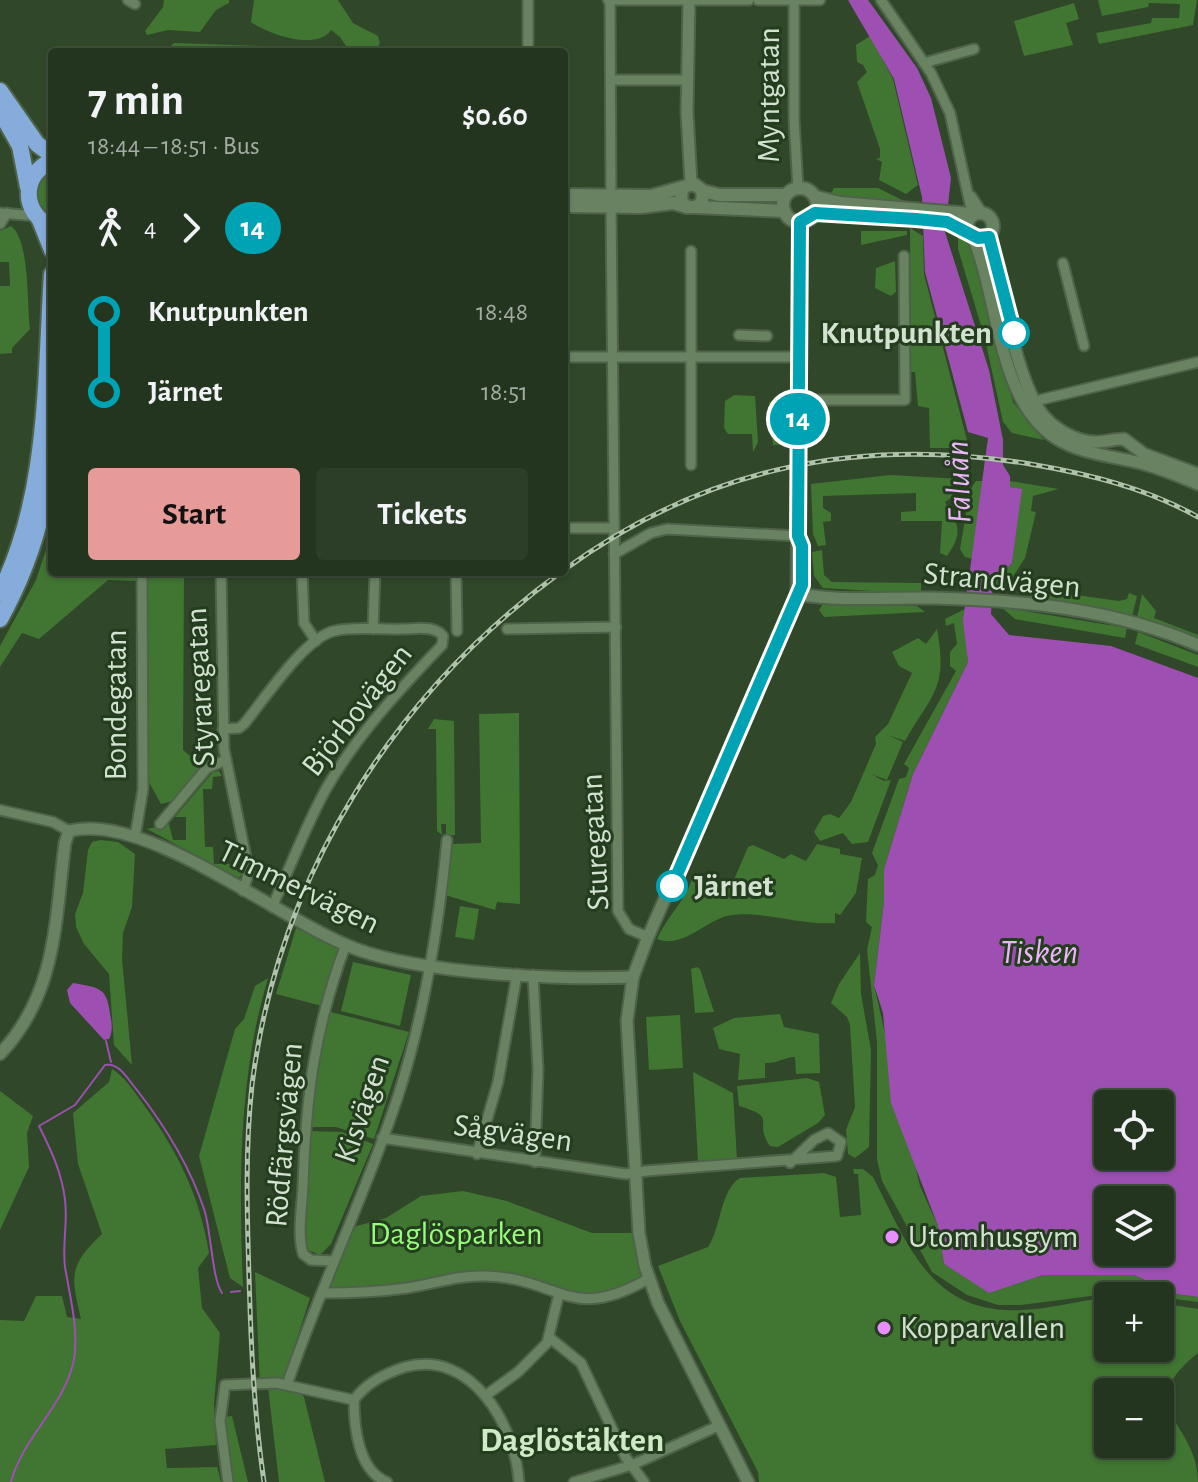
<!DOCTYPE html>
<html lang="en">
<head>
<meta charset="utf-8">
<style>
  :root { --surface:#24351f; --page:#2c3d28; --text:#f1f3f6; --muted:#a3aba4; --line:#41503d; --accent:#e69b98 }
  body { margin:0; font-family:"Alegreya Sans",sans-serif; background:var(--page); color:var(--text); height:100vh; display:flex; flex-direction:column; font-size:30px; white-space:nowrap }
  * { box-sizing:border-box; margin:0 }
  p { font-size:26px; color:var(--muted) }
  .icon { flex:none; width:44px; height:44px; fill:none; stroke:currentColor; stroke-width:2; stroke-linecap:round; stroke-linejoin:round }
  .map { position:relative; flex:1; overflow:hidden }
  .drawer { position:absolute; left:48px; top:48px; width:520px; height:528px; display:flex; flex-direction:column; background:var(--surface); border-radius:8px; box-shadow:0 2px 6px #0004,0 0 0 2px var(--line) }
  .drawer>* { flex:none }
  .badge { padding:0 16px; border-radius:26px; font-size:28px; line-height:52px }
  .buttons { position:absolute; left:1094px; top:1090px; display:grid; gap:16px }
  .buttons a { display:grid; place-items:center; width:80px; height:80px; border-radius:8px; background:var(--surface); box-shadow:0 2px 6px #0004,0 0 0 2px var(--line); font-size:40px }
  .map>.badge { position:absolute; translate:-50% -50%; box-shadow:0 0 0 4px #fff }
  .legs { display:flex; align-items:center; gap:12px; height:88px; padding:0 40px; font-size:26px }
  .legs p { margin-inline-start:auto }
  .headline { display:flex; align-items:center; justify-content:space-between; height:136px; padding:0 40px }
  h1 { font-size:44px; font-weight:700; line-height:60px }
  .button { display:flex; gap:16px; margin-top:auto; padding:16px 40px }
  .button a { flex:1; height:92px; border-radius:8px; background:var(--accent); color:#111; font-size:32px; font-weight:700; line-height:92px; text-align:center }
  .button a+a { background:var(--page); color:var(--text) }
  ul { padding:0 40px; list-style:none }
  li { display:flex; align-items:center; gap:28px; height:80px; font-size:30px }
  li i { display:grid; place-items:center; width:12px; height:100%; margin:0 10px; background:currentColor }
  li i::after { content:''; width:20px; height:20px; margin:-10px; border:6px solid; border-radius:50%; background:var(--surface) }
  li p { margin-inline-start:auto }
  li:first-child i { background:linear-gradient(#0000 50%,currentColor 0) }
  li:last-child i { background:linear-gradient(currentColor 50%,#0000 0) }
  .map>svg:first-child { display:block }
</style>
</head>
<body>
<div class="map">
<svg width="1198" height="1482" viewBox="0 0 1198 1482">
  <rect width="100%" height="100%" fill="#304729"/>
  <g fill="#407532" fill-rule="evenodd">
    <polygon points="164,0 229,0 229,3 216,10 200,32 168,30 147,35 145,31 163,7"/>
    <path d="M254,0H338L353,23L378,36L380,43L375,52H350L340,37L331,30C317,51 269,35 251,22Z"/>
    <polygon points="1098,0 1197,0 1193,25 1099,44 1096,33 1151,23 1152,18 1179,18 1180,4 1149,3 1148,7 1102,16"/>
    <polygon points="1074,3 1079,19 1066,23 1073,45 1024,56 1014,21"/>
    <polygon points="870,36 893,79 918,185 906,194 879,180 882,162 876,159 880,158 880,149 857,82 867,72 863,65 857,62 856,45"/>
    <polygon points="174,43 261,46 261,52 165,52"/>
    <polygon points="52,167 52,219 43,214 34,195 41,175"/>
    <polygon points="834,188 878,188 906,202 837,198 830,195"/>
    <path d="M11,226C30,240 27,305 30,329L12,348V353L0,354V286H10L9,262H0V231Z"/>
    <polygon points="910,228 923,236 924,274 969,448 930,448 929,408 918,406 915,372 911,372"/>
    <polygon points="958,229 975,255 1013,402 1044,440 1012,433 1003,422 985,339 958,249"/>
    <polygon points="907,231 907,235 861,245 861,231"/>
    <polygon points="895,261 896,292 891,296 875,288 876,268"/>
    <polygon points="734,395 755,396 758,442 753,452 752,434 728,434 724,428 725,401"/>
    <polygon points="769,402 790,402 792,433 785,444 773,445"/>
    <path d="M890,475L961,479L959,492L945,502C958,523 964,533 947,556L940,553L942,521H901V512L916,511V493L823,496V508L831,513V521L823,522L826,545L818,546L813,534L811,484Z"/>
    <polygon points="976,481 985,481 973,559 965,557 960,549 970,490"/>
    <polygon points="1010,481 1059,489 1033,496 1031,511 1036,512 1025,558 1005,589 994,590 993,583 1012,563 1021,489 1010,487"/>
    <polygon points="52,532 52,572 140,572 137,581 108,580 39,639 22,633 0,667 0,646 36,580"/>
    <polygon points="822,550 824,575 832,582 921,583 921,594 823,588 814,576 812,552"/>
    <polygon points="146,572 184,572 183,750 202,766 173,801 161,804 146,777"/>
    <polygon points="1034,582 1055,592 1119,601 1127,599 1129,593 1137,596 1132,617 1088,605 1034,600 1024,591"/>
    <polygon points="1142,594 1156,611 1154,618 1198,635 1198,640 1137,618"/>
    <polygon points="823,604 917,606 925,612 824,617 819,610"/>
    <polygon points="1001,607 1127,628 1125,638 1015,619"/>
    <polygon points="965,609 968,662 913,774 884,869 884,902 874,985 920,1186 938,1226 944,1264 989,1292 1043,1275 1134,1275 1176,1294 1198,1297 1198,1302 1122,1292 1021,1305 998,1305 967,1295 932,1272 882,1181 877,1159 877,1042 867,950 872,927 866,922 868,879 875,875 878,865 872,853 899,779 906,777 909,768 904,764 956,671 950,666 950,652 957,644 954,623 946,626 945,619"/>
    <path d="M937,629C948,688 933,693 905,741L888,735L903,742L887,780L871,774L884,781L891,780L868,842L852,844L843,833L820,841L814,832L823,816L830,814L839,818L851,802L876,744L875,737L888,724L912,673L899,666L892,652L918,638L926,644Z"/>
    <polygon points="1138,632 1198,655 1198,667 1135,644"/>
    <polygon points="519,713 520,904 497,902 495,910 445,895 452,844 481,843 479,714"/>
    <polygon points="434,719 454,721 455,835 446,835 446,824 441,824 442,835 437,831 436,729 428,729"/>
    <polygon points="219,771 222,776 213,777 212,789 203,789 205,847 213,847 214,864 234,864 237,849 243,873 239,878 147,829 169,824 173,840 186,840 186,817 175,817 213,772"/>
    <polygon points="101,840 118,842 135,854 132,907 123,933 122,959 132,1065 114,1045 109,974 84,944 76,927 75,914 83,893 88,850 92,842"/>
    <path d="M817,844L840,849V854L862,858L856,893L840,915L835,913V923C802,926 758,909 727,916C704,922 682,949 657,939C667,916 687,900 693,875L728,885L733,882L748,847L753,845L784,859L791,854L806,861Z"/>
    <polygon points="460,906 479,909 474,940 455,937"/>
    <polygon points="296,928 341,949 322,1006 276,994"/>
    <polygon points="860,953 861,994 871,1050 869,1147 855,1158 848,1154 846,1130 855,1107 850,1025 847,1017 831,1003 839,984"/>
    <polygon points="353,962 411,975 400,1026 341,1011"/>
    <polygon points="697,967 700,969 714,1012 695,1013 691,969"/>
    <path d="M268,978C238,1079 239,1183 243,1287L230,1278L199,1156L235,1029L244,1019L255,986Z"/>
    <polygon points="327,1011 409,1032 374,1139 336,1127 309,1127"/>
    <path d="M780,1014L784,1027L819,1034L820,1073L796,1074L795,1057C784,1057 777,1064 765,1063V1078L738,1080L740,1054L719,1049L713,1028L734,1018Z"/>
    <polygon points="680,1015 683,1068 649,1070 646,1017"/>
    <path d="M112,1069C124,1076 133,1090 141,1101C176,1148 200,1195 209,1253L198,1268L202,1308L220,1333L214,1404L216,1445L165,1449L167,1468L217,1467L221,1482H0V1320L24,1321L36,1296H62L67,1317L81,1319C71,1276 68,1266 102,1234L78,1164L73,1113L109,1082Z"/>
    <polygon points="693,1072 733,1093 737,1159 698,1161"/>
    <path d="M807,1078L819,1082L825,1115L818,1123L778,1147L770,1146C752,1120 780,1118 739,1106L737,1086Z"/>
    <polygon points="0,1091 33,1116 27,1133 29,1167 0,1230"/>
    <polygon points="310,1131 342,1132 373,1144 331,1244 320,1255 308,1250 305,1244"/>
    <path d="M853,1169H863L873,1177C908,1245 931,1315 1022,1310C1051,1309 1079,1300 1108,1298V1348H1160V1303L1198,1309V1353C1129,1408 1198,1422 1198,1482H759L758,1472L680,1321L658,1266L708,1247C721,1228 720,1190 740,1178L824,1173L836,1177L840,1217L861,1215L858,1174H854ZM1108,1392H1160V1444H1108Z"/>
    <polygon points="463,1191 507,1201 592,1233 635,1233 645,1279 596,1300 494,1276 407,1287 329,1289 342,1230 386,1218 421,1196"/>
    <polygon points="255,1272 310,1298 285,1376 304,1397 325,1482 279,1482 268,1387 260,1387"/>
    <polygon points="232,1416 248,1482 233,1482 225,1417"/>
  </g>
  <g fill="#9d50b1" fill-rule="evenodd">
    <path d="M848,0H868L917,68L931,98L951,178L945,232L989,370L1003,440V465L1010,476V487L1022,489L1012,563L993,583L991,614L1009,635L1111,646L1198,678V1297L1176,1294L1134,1275H1043L989,1293L944,1264L938,1226L891,1103L883,1013L874,985L884,902V869L913,774L968,662L963,621L988,438L968,432L925,272L922,197L894,79ZM1108,1104H1160V1156H1108ZM1108,1200H1160V1252H1108Z"/>
    <path d="M73,983C98,988 107,986 110,1014C112,1023 113,1031 109,1039L104,1040L70,1003L67,990Z"/>
  </g>
  <g fill="none" stroke-linecap="round" stroke-linejoin="round">
    <g stroke="#9d50b1" stroke-width="2">
      <polyline points="106,1041 111,1062"/>
      <polyline points="231,1292 240,1291"/>
      <path d="M11,1482C22,1439 62,1408 73,1364C80,1334 70,1297 65,1267C62,1245 68,1222 65,1200C62,1173 51,1150 39,1126L75,1105L105,1065C120,1062 128,1080 137,1090C165,1126 189,1164 204,1209C211,1229 212,1279 222,1293"/>
    </g>
    <g stroke="#4f634a" stroke-width="13">
      <g id="minor">
        <polyline points="128,0 135,4"/>
        <polyline points="528,0 528,52"/>
        <polyline points="608,0 749,0"/>
        <polyline points="610,0 611,196"/>
        <polyline points="758,0 820,0"/>
        <polyline points="881,0 931,73 950,113 972,213"/>
        <polyline points="794,1 794,119 798,188"/>
        <polyline points="924,63 974,49"/>
        <polyline points="611,80 686,80"/>
        <polyline points="971,196 982,213"/>
        <polyline points="611,207 618,911 629,929 648,937"/>
        <polyline points="0,213 36,216"/>
        <polyline points="0,224 7,213"/>
        <polyline points="691,251 691,465"/>
        <polyline points="1063,263 1084,346"/>
        <polyline points="739,335 767,336"/>
        <polyline points="564,357 798,357"/>
        <polyline points="799,400 905,400 904,256"/>
        <polyline points="1035,401 1198,362"/>
        <polyline points="564,528 613,528"/>
        <polyline points="614,554 651,533 667,529 798,536"/>
        <polyline points="221,572 224,749 249,872 243,891"/>
        <polyline points="302,572 304,623 316,641"/>
        <polyline points="456,572 457,631"/>
        <polyline points="373,629 375,572"/>
        <polyline points="507,629 616,627"/>
        <path d="M223,729L239,728L244,724C264,700 304,638 334,631C356,626 380,630 403,629C416,629 434,625 443,636L442,645C399,690 357,735 326,789C305,827 290,868 272,907"/>
        <polyline points="0,810 53,822 69,831"/>
        <polyline points="160,824 207,768 226,760"/>
        <polyline points="135,837 143,789 142,572"/>
        <polyline points="533,975 538,1069 535,1162"/>
        <polyline points="382,1138 626,1174 646,1171 837,1156 841,1142 828,1133 814,1140 790,1163"/>
        <polyline points="477,1154 498,1082 517,974"/>
        <path d="M333,1261L311,1260L303,1254C297,1234 302,1207 303,1186C306,1096 314,1030 346,944"/>
        <path d="M322,1293C350,1293 378,1292 407,1288C433,1284 459,1275 485,1276C561,1278 569,1324 648,1279"/>
        <polyline points="550,1338 581,1363 626,1458 644,1482"/>
        <path d="M287,1385C320,1287 366,1194 398,1096C424,1015 439,925 447,840"/>
        <polyline points="485,1396 518,1372 547,1343 559,1294"/>
        <path d="M354,1400C366,1383 386,1373 405,1367C471,1349 515,1424 519,1482"/>
        <path d="M354,1400C354,1426 358,1471 387,1482"/>
        <polyline points="228,1482 220,1421 225,1385 277,1383 354,1400"/>
        <polyline points="574,1482 632,1465 718,1426"/>
      </g>
    </g>
    <g stroke="#4f634a" stroke-width="15">
      <g id="tertiary">
        <polyline points="689,0 687,112 691,184"/>
        <path d="M971,233C1001,297 995,415 1069,445C1092,455 1116,457 1140,463C1160,468 1179,476 1198,484"/>
        <path d="M989,237C1001,285 1014,368 1038,408C1048,424 1065,435 1082,440C1099,445 1109,439 1124,439L1144,454L1198,474"/>
        <polyline points="797,593 800,222"/>
        <path d="M797,594C842,602 887,597 932,598C1023,600 1114,609 1198,645"/>
        <path d="M0,1054C57,994 55,921 65,843L69,831C146,811 280,921 356,949C424,974 560,980 633,977"/>
        <polyline points="748,1482 658,1303 645,1266 639,1233 627,1021 633,977 648,937 802,585 802,546 798,536"/>
      </g>
    </g>
    <g stroke="#4f634a" stroke-width="16">
      <g id="secondary">
        <circle cx="800" cy="205" r="17"/>
        <polyline points="703,191 719,195 786,195"/>
        <polyline points="564,195 651,196 694,184 703,191 702,202 696,207 687,207 681,201 682,190"/>
        <polyline points="816,197 840,203 971,214"/>
        <polyline points="564,206 641,207 673,203 687,207"/>
        <polyline points="696,207 784,211"/>
        <circle cx="980" cy="226" r="13"/>
        <polyline points="815,213 942,221 970,231"/>
      </g>
    </g>
    <g stroke="#4f634a" stroke-width="20">
      <g id="trunk">
        <polyline points="0,91 37,144 52,155"/>
        <polyline points="0,111 20,146 28,187"/>
        <path d="M52,161C21,174 21,213 52,227"/>
        <polyline points="40,220 52,250"/>
        <path d="M0,593C49,495 45,381 52,274"/>
        <path d="M0,619C29,567 45,514 52,455"/>
      </g>
    </g>
    <use href="#minor" stroke="#698362" stroke-width="9"/>
    <use href="#tertiary" stroke="#698362" stroke-width="11"/>
    <use href="#secondary" stroke="#698362" stroke-width="12"/>
    <use href="#trunk" stroke="#85acda" stroke-width="16"/>
    <g stroke="#b0c1ac" stroke-width="5">
      <g id="rail">
        <path d="M564,570C705,467 859,436 1030,464C1089,474 1146,488 1198,517"/>
        <path d="M264,1482C254,1414 251,1346 249,1277C247,1213 245,1149 252,1085C278,877 393,694 561,572"/>
      </g>
    </g>
    <use href="#rail" stroke="#253d1f" stroke-width="2" stroke-dasharray="6" stroke-linecap="butt"/>
  </g>
  <g fill="none" stroke-linecap="round" stroke-linejoin="round">
    <g stroke="#fff" stroke-width="18">
      <polyline id="line-1" points="672,886 802,585 802,546 798,536 800,222 815,213 916,219 947,222 978,238 989,237 1014,333"/>
    </g>
    <use href="#line-1" stroke="#00a3b4" stroke-width="12"/>
  </g>
  <g fill="#fff" stroke="#00a3b4" stroke-width="4">
    <circle cx="1014" cy="333" r="14"/>
    <circle cx="672" cy="886" r="14"/>
  </g>
  <g fill="#e88eff" stroke="#253d1f" stroke-width="3">
    <circle cx="892" cy="1237" r="8"/>
    <circle cx="884" cy="1328" r="8"/>
  </g>
  <g text-anchor="middle" dominant-baseline="central" stroke-width="6" stroke-linejoin="round" paint-order="stroke">
    <g font-size="32" fill="#d3e2d0" stroke="#253d1f">
      <text transform="translate(769 95) rotate(-90)">Myntgatan</text>
      <text transform="translate(1002 580) rotate(5)">Strandvägen</text>
      <text transform="translate(200 687) rotate(-93)">Styraregatan</text>
      <text transform="translate(116 705) rotate(-90)">Bondegatan</text>
      <text transform="translate(357 710) rotate(-52)">Björbovägen</text>
      <text transform="translate(595 842) rotate(-93)">Sturegatan</text>
      <text transform="translate(299 887) rotate(26)">Timmervägen</text>
      <text transform="translate(362 1109) rotate(-71)">Kisvägen</text>
      <text transform="translate(513 1133) rotate(8)">Sågvägen</text>
      <text transform="translate(284 1135) rotate(-85)">Rödfärgsvägen</text>
    </g>
    <g font-size="32" font-weight="bold" fill="#d3e2d0" stroke="#253d1f" text-anchor="end">
      <text x="992" y="333">Knutpunkten</text>
      <text x="694" y="886" text-anchor="start">Järnet</text>
    </g>
    <g font-size="32" fill="#96fc7a" stroke="#253d1f">
      <text x="456" y="1234">Daglösparken</text>
    </g>
    <g font-size="32" fill="#d3e2d0" stroke="#253d1f" text-anchor="start">
      <text x="908" y="1237">Utomhusgym</text>
      <text x="900" y="1328">Kopparvallen</text>
    </g>
    <g font-size="34" font-style="italic" fill="#edb4fc" stroke="#253d1f">
      <text transform="translate(959 482) rotate(-92)">Faluån</text>
      <text x="1039" y="953">Tisken</text>
    </g>
    <g font-size="34" font-weight="bold" fill="#ceebc6" stroke="#253d1f">
      <text x="572" y="1441">Daglöstäkten</text>
    </g>
  </g>
</svg>
<div class="buttons">
<a><svg class="icon" aria-label="locate" viewBox="0 0 24 24"><circle cx="12" cy="12" r="6"/><path d="M12 2v4M12 18v4M2 12h4M18 12h4"/></svg></a>
<a><svg class="icon" aria-label="layers" viewBox="0 0 24 24"><path d="M12 4l9 5-9 5-9-5zM3 14l9 5 9-5"/></svg></a>
<a>+</a>
<a>−</a>
</div>
<b class="badge" style="left:798px;top:419px;background:#00a3b4;color:#fff">14</b>
<section class="drawer">
<div class="headline"><div><h1>7 min</h1><p>18:44 – 18:51 · Bus</p></div><b>$0.60</b></div>
<div class="legs"><svg class="icon" aria-label="walk" viewBox="0 0 24 24"><circle cx="13" cy="4" r="2"/><path d="M13 8l-2 6 4 7M11 14l-3 7M7 12l3-4h3l4 4"/></svg>4<svg class="icon" aria-label="forward" viewBox="0 0 24 24"><path d="M9 5l7 7-7 7"/></svg><b class="badge" style="background:#00a3b4;color:#fff">14</b></div>
<ul>
<li><i style="color:#00a3b4"></i><b>Knutpunkten</b><p>18:48</p></li>
<li><i style="color:#00a3b4"></i><b>Järnet</b><p>18:51</p></li>
</ul>
<div class="button"><a>Start</a><a>Tickets</a></div>
</section>
</div>
</body>
</html>
